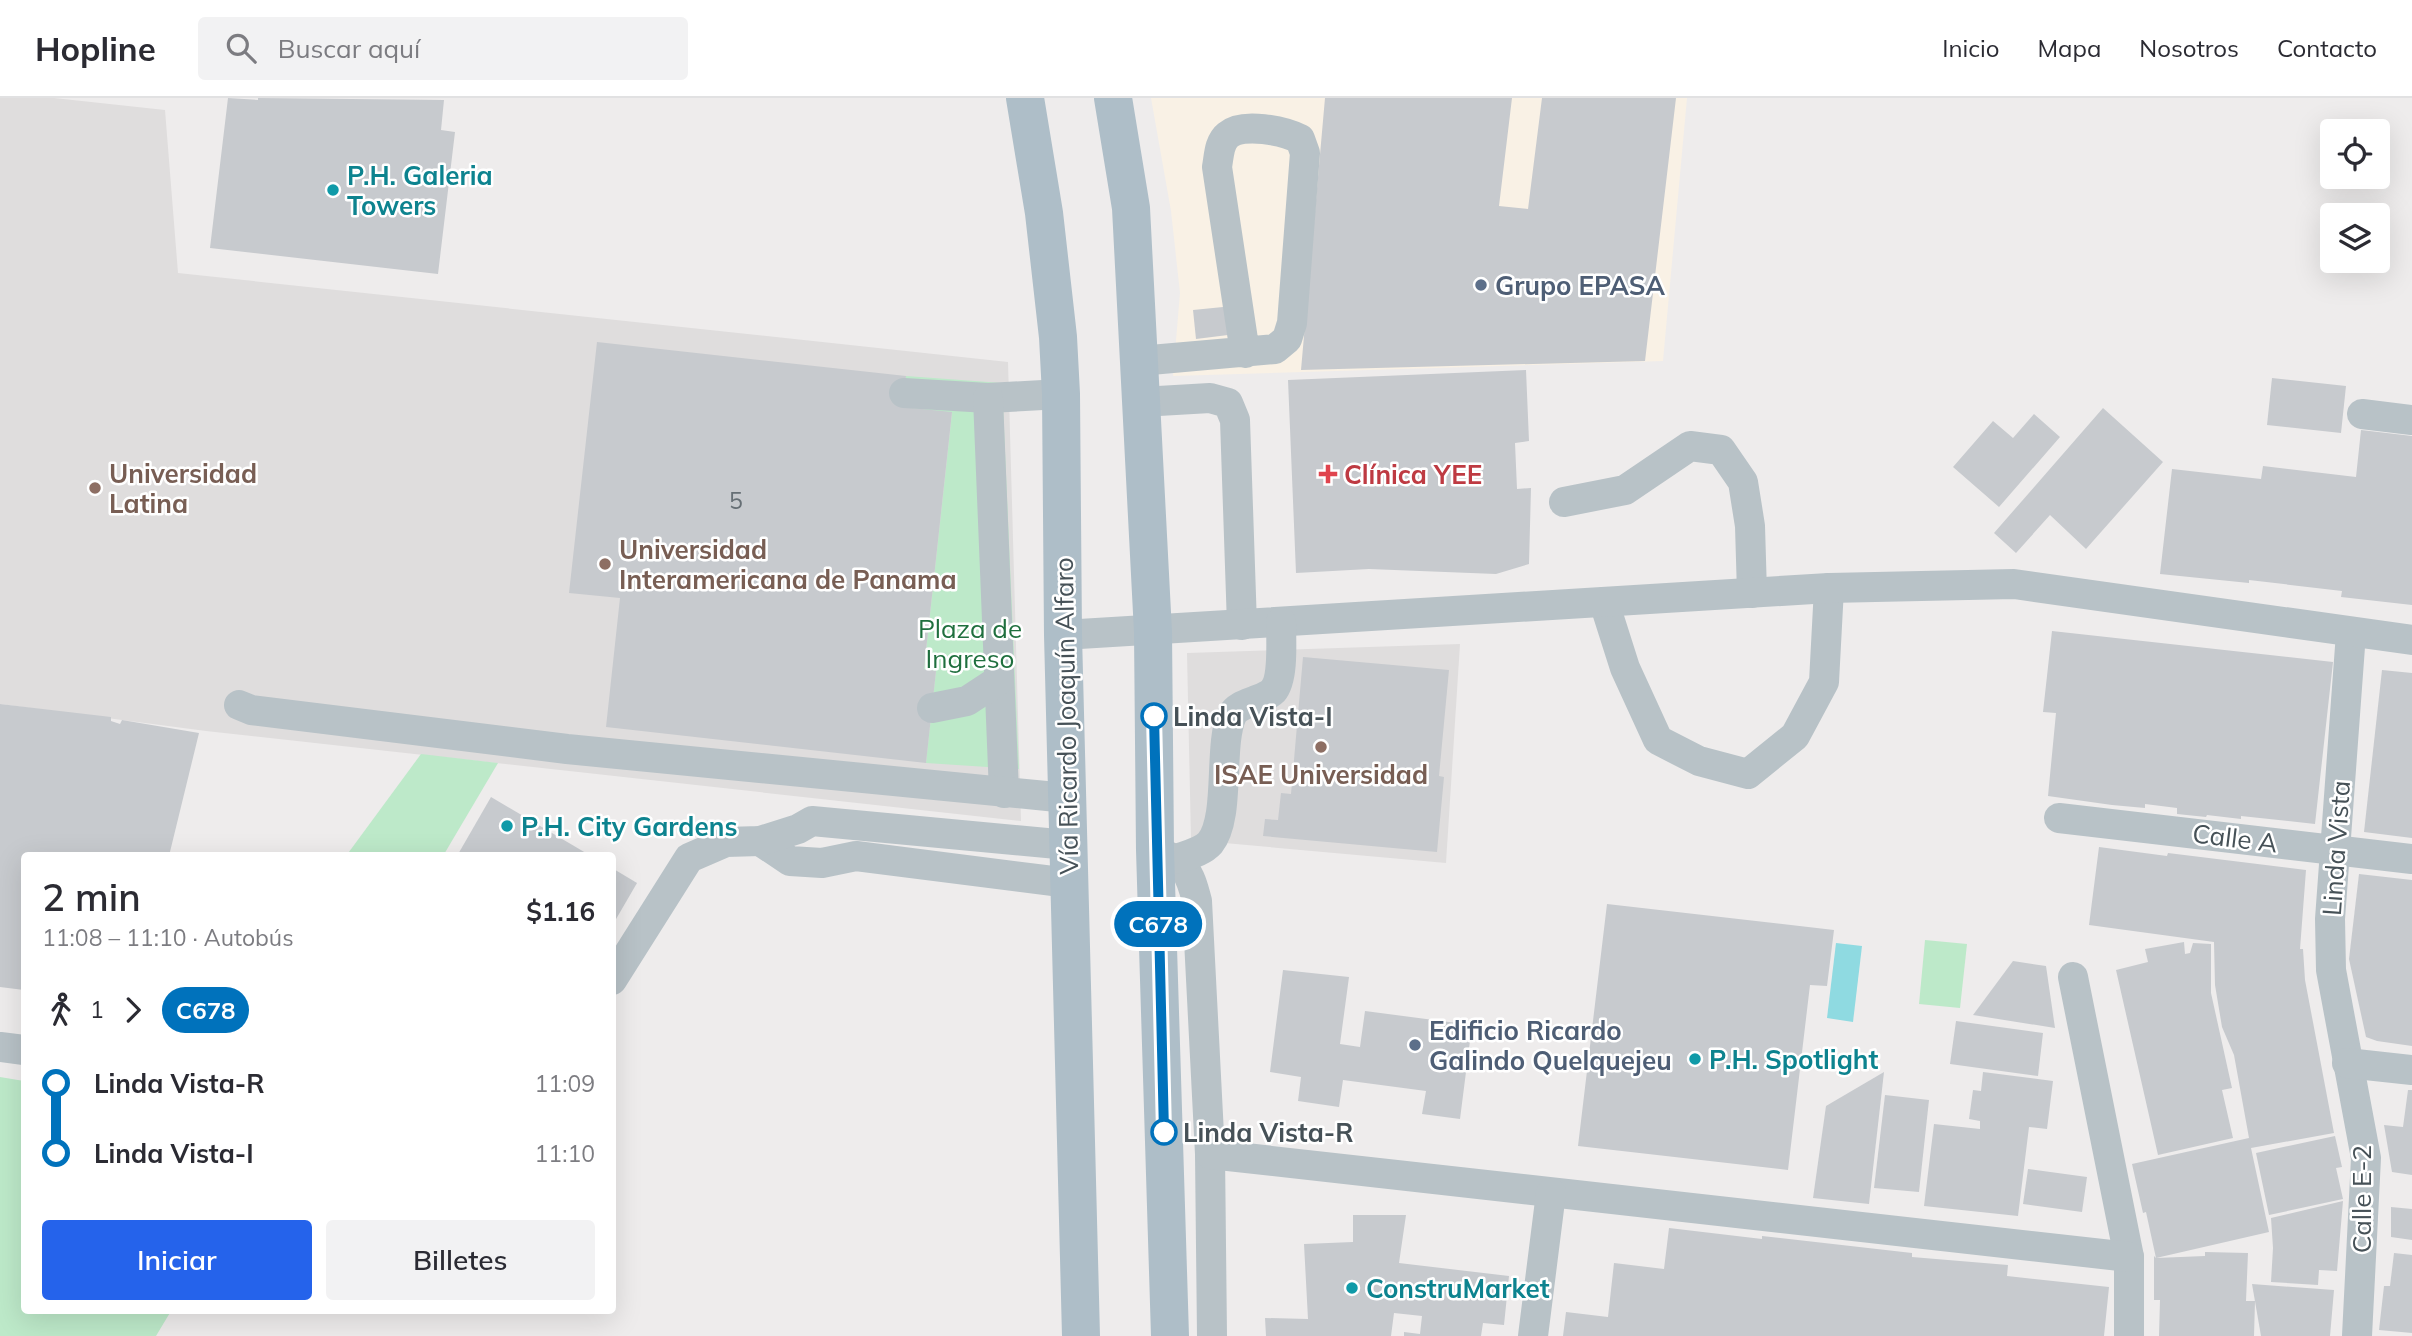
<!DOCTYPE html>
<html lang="es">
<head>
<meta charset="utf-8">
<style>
  :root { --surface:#fff; --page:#f2f2f3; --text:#2b2b33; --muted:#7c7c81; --line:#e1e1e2; --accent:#2563eb }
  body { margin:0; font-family:Mulish,sans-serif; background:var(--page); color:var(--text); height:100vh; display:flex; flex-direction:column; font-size:26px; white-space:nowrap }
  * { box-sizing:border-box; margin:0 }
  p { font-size:23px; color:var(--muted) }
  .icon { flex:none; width:38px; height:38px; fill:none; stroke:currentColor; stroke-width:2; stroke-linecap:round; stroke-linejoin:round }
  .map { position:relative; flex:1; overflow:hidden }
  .side { position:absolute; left:21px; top:754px; width:595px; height:462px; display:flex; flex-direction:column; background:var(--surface); border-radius:7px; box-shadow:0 7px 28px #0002 }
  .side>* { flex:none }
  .badge { padding:0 14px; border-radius:23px; font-size:24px; line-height:46px }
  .tools { position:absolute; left:2320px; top:21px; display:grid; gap:14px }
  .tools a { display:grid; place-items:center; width:70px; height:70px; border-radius:7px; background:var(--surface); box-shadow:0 7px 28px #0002; font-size:35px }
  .map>.badge { position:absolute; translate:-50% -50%; box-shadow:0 0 0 4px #fff }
  .legs { display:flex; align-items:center; gap:10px; height:77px; padding:0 21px; font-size:23px }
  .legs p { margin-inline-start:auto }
  .head { display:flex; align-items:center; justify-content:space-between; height:119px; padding:0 21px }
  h1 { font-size:38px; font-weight:600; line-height:52px }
  .cta { display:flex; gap:14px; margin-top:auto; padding:14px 21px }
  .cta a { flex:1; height:80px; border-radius:7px; background:var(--accent); color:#fff; font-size:28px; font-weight:600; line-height:80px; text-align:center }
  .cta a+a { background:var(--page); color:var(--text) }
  ul { padding:0 21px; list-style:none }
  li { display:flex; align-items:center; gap:24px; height:70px; font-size:26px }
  li i { display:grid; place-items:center; width:10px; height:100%; margin:0 9px; background:currentColor }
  li i::after { content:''; width:18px; height:18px; margin:-9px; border:5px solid; border-radius:50%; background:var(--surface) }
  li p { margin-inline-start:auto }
  li:first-child i { background:linear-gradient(#0000 50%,currentColor 0) }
  li:last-child i { background:linear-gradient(currentColor 50%,#0000 0) }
  header { display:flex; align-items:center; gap:42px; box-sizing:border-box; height:98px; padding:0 35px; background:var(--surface); border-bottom:2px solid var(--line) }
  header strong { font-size:33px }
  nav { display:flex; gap:38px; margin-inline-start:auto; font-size:24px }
  .search { width:490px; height:63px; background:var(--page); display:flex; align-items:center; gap:18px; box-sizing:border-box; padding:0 24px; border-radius:7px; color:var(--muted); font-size:26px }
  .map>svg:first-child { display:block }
</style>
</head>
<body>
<header>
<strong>Hopline</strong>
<div class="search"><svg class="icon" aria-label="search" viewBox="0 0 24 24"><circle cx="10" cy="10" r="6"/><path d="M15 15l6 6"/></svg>Buscar aquí</div>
<nav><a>Inicio</a><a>Mapa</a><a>Nosotros</a><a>Contacto</a></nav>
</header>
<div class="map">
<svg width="2412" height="1238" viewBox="0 0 2412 1238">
  <rect width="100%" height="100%" fill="#eeecec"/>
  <polygon fill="#f9f1e5" points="1151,0 1687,0 1663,263 1173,278 1180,195 1171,113"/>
  <g fill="#dfdddd">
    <polygon points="0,0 54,0 165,12 178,175 1008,264 1021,723 206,633 0,606"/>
    <polygon points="1460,546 1446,765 1191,742 1187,555"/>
  </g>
  <g fill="#bde9c9">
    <polygon points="906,278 1002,285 1019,671 926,665 936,573 924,571 952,315 902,309"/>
    <polygon points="421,656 498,665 443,758 346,758"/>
    <polygon points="1925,842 1967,846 1960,910 1919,906"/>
    <polygon points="0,979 24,983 24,1213 171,1213 156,1238 0,1238"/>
  </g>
  <polygon fill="#8fdae1" points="1836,845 1862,848 1853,924 1827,920"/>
  <g fill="#c7cace">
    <polygon points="228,0 258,2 258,0 444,2 441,32 455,34 438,176 210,150"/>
    <polygon points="1325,0 1512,0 1499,108 1528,111 1542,0 1676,0 1645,263 1301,272"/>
    <polygon points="1233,208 1236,236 1196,241 1193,212"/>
    <polygon points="597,244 906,278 902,309 952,314 924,571 936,573 926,665 606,629 620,500 569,495"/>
    <polygon points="1526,272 1529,343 1515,345 1517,391 1531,390 1529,466 1496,476 1369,471 1296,475 1288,282"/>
    <polygon points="2272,280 2346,288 2341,335 2267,327"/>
    <polygon points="2103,310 2163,364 2086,451 2050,417 2016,455 1994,435"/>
    <polygon points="2034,316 2060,339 1999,409 1953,369 1993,323 2013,340"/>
    <polygon points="2361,332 2412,338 2412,507 2341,499 2342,493 2249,482 2249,485 2160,476 2172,371 2261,381 2263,368 2356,379"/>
    <polygon points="2052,533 2333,564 2315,726 2241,718 2241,721 2207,717 2206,719 2177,716 2177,710 2145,706 2145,710 2112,707 2048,698 2056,615 2043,614"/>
    <polygon points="1303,559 1449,572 1439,678 1444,679 1437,754 1263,738 1265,721 1278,722 1281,695 1291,696"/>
    <polygon points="2382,572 2412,575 2412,740 2364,734"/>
    <polygon points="0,606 111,619 111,623 120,626 122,622 199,635 169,758 24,758 24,892 0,889"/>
    <polygon points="491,699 591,758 457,758"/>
    <polygon points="2099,749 2167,758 2168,755 2306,772 2300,851 2303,851 2305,882 2334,1035 2251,1050 2269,1134 2156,1160 2205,1158 2205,1154 2248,1155 2246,1203 2255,1203 2254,1238 2159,1238 2160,1202 2154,1202 2154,1158 2156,1160 2146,1114 2143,1115 2132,1066 2249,1040 2234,957 2222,929 2215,887 2214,844 2089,827"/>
    <polygon points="612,770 637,785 612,828"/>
    <polygon points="2359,776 2412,782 2412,948 2377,943 2366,939 2349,861"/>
    <polygon points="1607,806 1834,832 1827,888 1810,887 1788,1072 1578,1048"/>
    <polygon points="2184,844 2185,856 2190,855 2193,845 2211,846 2211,895 2232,990 2222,992 2233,1040 2158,1057 2116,872 2148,864 2145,851"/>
    <polygon points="2013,863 2046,868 2055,930 1973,917"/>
    <polygon points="1283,872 1349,879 1340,946 1360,949 1365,913 1472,927 1460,1021 1422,1016 1426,993 1343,982 1339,1009 1298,1003 1301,979 1270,974"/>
    <polygon points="1956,923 2043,935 2038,978 1950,966"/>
    <polygon points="1884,974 1869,1106 1813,1100 1826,1008"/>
    <polygon points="1983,974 2053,983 2047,1031 2029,1029 2018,1118 1924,1108 1934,1026 1980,1031 1980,1023 1969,1021 1973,992 1981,993"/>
    <polygon points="2408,992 2412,992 2412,1077 2392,1074 2384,1027 2403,1029"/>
    <polygon points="1885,997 1929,1002 1919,1094 1874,1090"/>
    <polygon points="2335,1038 2342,1069 2336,1070 2343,1101 2269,1117 2256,1055"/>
    <polygon points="2028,1071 2087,1079 2082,1114 2023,1106"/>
    <polygon points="2343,1103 2337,1173 2319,1172 2318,1187 2271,1184 2273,1150 2271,1120"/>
    <polygon points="2391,1109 2412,1111 2412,1142 2391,1139"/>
    <polygon points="1353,1117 1406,1117 1399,1165 1509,1178 1504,1227 1483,1225 1481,1238 1404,1238 1404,1234 1420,1236 1422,1218 1394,1215 1391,1238 1266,1238 1265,1220 1308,1221 1304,1146 1353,1144"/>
    <polygon points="1669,1130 1762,1141 1762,1138 1912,1155 1912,1159 2008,1167 2007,1178 2109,1189 2104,1238 1563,1238 1566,1214 1608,1219 1614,1165 1664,1171"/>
    <polygon points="2394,1155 2412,1157 2412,1235 2379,1232 2384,1188 2390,1188"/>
    <polygon points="2252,1186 2334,1192 2330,1238 2261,1238"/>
  </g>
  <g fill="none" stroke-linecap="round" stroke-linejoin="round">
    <g stroke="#b8c2c7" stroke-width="30">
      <path d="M1139,263L1275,251L1287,241L1292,225L1305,55L1300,41C1284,33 1243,24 1228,37C1219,44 1219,58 1217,69L1245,255"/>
      <polyline points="904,295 988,300 1061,296"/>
      <polyline points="988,300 1004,695"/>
      <polyline points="1141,304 1210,300 1228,305 1235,322 1242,527"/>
      <polyline points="2362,316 2412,322"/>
      <polyline points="1564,404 1625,392 1690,348 1721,352 1743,384 1750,428 1752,495"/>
      <polyline points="1604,504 1625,570 1658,642 1699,663 1748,676 1795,638 1824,584 1829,490"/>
      <polyline points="2351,535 2330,821 2331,872 2366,1060 2357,1238"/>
      <polyline points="1063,537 1829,490 2014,486 2412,542"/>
      <polyline points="239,607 251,612 567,651 1067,700"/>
      <polyline points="932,610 967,603 999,582"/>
      <polyline points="2059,720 2412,761"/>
      <polyline points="760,743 790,763 822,765 856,758 1069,785"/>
      <path d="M1155,752C1185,765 1189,772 1197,803L1210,1056L1212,1238"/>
      <path d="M1176,761C1187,757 1202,754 1210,745C1231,719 1218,648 1232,617C1236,609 1246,606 1254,603C1261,600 1268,598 1273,593C1284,581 1281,540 1281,524"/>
      <polyline points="2073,879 2129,1159 2129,1238"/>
      <polyline points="612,882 689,760 726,744 760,743 798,731 812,723 1068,747"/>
      <polyline points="0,949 24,952"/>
      <polyline points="2347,965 2412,972"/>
      <polyline points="1210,1056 2129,1159"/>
      <polyline points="1533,1238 1551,1095"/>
    </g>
    <g stroke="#aebec8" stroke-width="38">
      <polyline points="1025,0 1044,115 1058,239 1061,296 1063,537 1081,1238"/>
      <polyline points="1113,0 1131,110 1153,534 1155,752 1170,1238"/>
    </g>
  </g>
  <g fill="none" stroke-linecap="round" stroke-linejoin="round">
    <g stroke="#fff" stroke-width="16">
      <polyline id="line-1" points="1154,618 1164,1034"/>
    </g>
    <use href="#line-1" stroke="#0072bc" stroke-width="10"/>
  </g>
  <g fill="#0f9aa8" stroke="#fff" stroke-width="2.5">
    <circle cx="333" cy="92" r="7"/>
    <circle cx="507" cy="728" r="7"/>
    <circle cx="1695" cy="961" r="7"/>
    <circle cx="1352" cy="1190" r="7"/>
  </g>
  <g fill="#5c6f8a" stroke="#fff" stroke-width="2.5">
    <circle cx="1481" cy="187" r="7"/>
    <circle cx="1415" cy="947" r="7"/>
  </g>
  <path fill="#e0444e" stroke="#fff" stroke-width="2.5" d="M1324.5 365.5h7v7h7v7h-7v7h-7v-7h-7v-7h7z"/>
  <g fill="#8d6e63" stroke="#fff" stroke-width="2.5">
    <circle cx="95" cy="390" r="7"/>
    <circle cx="605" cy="466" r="7"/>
    <circle cx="1321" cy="649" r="7"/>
  </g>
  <g fill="#fff" stroke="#0072bc" stroke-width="3.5">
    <circle cx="1154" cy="618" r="12"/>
    <circle cx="1164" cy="1034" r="12"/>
  </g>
  <g text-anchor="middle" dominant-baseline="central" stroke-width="5" stroke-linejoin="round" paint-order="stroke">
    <g font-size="23" fill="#666f75">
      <text x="736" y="402">5</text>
    </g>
    <g font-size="26" font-weight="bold" fill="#0d838f" stroke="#fff" text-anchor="start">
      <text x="347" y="77">P.H. Galeria<tspan x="347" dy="30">Towers</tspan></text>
      <text x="521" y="728">P.H. City Gardens</text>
      <text x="1709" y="961">P.H. Spotlight</text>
      <text x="1366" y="1190">ConstruMarket</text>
    </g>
    <g font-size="26" font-weight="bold" fill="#4e5e75" stroke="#fff" text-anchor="start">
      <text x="1495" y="187">Grupo EPASA</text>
      <text x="1429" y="932">Edificio Ricardo<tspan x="1429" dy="30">Galindo Quelquejeu</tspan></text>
    </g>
    <g font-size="26" font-weight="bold" fill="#785e54" stroke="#fff" text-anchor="start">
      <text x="109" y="375">Universidad<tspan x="109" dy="30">Latina</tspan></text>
      <text x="619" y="451">Universidad<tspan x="619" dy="30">Interamericana de Panama</tspan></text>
      <text x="1321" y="676" text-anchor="middle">ISAE Universidad</text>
    </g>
    <g font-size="26" font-weight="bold" fill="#be3a42" stroke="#fff" text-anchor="start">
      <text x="1344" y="376">Clínica YEE</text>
    </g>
    <g font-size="26" fill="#1f6f3e" stroke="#fff">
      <text x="970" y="530">Plaza de<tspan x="970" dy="30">Ingreso</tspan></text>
    </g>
    <g font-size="26" fill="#465157" stroke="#fff">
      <text transform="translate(1066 618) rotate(-91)">Vía Ricardo Joaquín Alfaro</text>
      <text transform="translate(2235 740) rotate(7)">Calle A</text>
      <text transform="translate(2336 750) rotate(-86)">Linda Vista</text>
      <text transform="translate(2361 1101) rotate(-90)">Calle E-2</text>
    </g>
    <g font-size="26" font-weight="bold" fill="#465157" stroke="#fff" text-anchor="start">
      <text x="1173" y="618">Linda Vista-I</text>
      <text x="1183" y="1034">Linda Vista-R</text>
    </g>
  </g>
</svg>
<div class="tools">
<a><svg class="icon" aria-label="locate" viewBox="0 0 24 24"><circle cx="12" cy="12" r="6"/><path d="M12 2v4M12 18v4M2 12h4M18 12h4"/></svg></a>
<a><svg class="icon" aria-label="layers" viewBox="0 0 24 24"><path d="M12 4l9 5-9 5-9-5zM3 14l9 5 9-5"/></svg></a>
</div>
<b class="badge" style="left:1158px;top:826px;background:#0072bc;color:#fff">C678</b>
<section class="side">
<div class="head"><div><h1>2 min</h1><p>11:08 – 11:10 · Autobús</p></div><b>$1.16</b></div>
<div class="legs"><svg class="icon" aria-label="walk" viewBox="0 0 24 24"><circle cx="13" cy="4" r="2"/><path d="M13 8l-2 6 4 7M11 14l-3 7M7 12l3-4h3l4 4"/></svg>1<svg class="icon" aria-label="forward" viewBox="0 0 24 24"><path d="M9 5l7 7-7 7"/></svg><b class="badge" style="background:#0072bc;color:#fff">C678</b></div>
<ul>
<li><i style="color:#0072bc"></i><b>Linda Vista-R</b><p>11:09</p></li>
<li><i style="color:#0072bc"></i><b>Linda Vista-I</b><p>11:10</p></li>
</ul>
<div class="cta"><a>Iniciar</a><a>Billetes</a></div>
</section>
</div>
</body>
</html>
